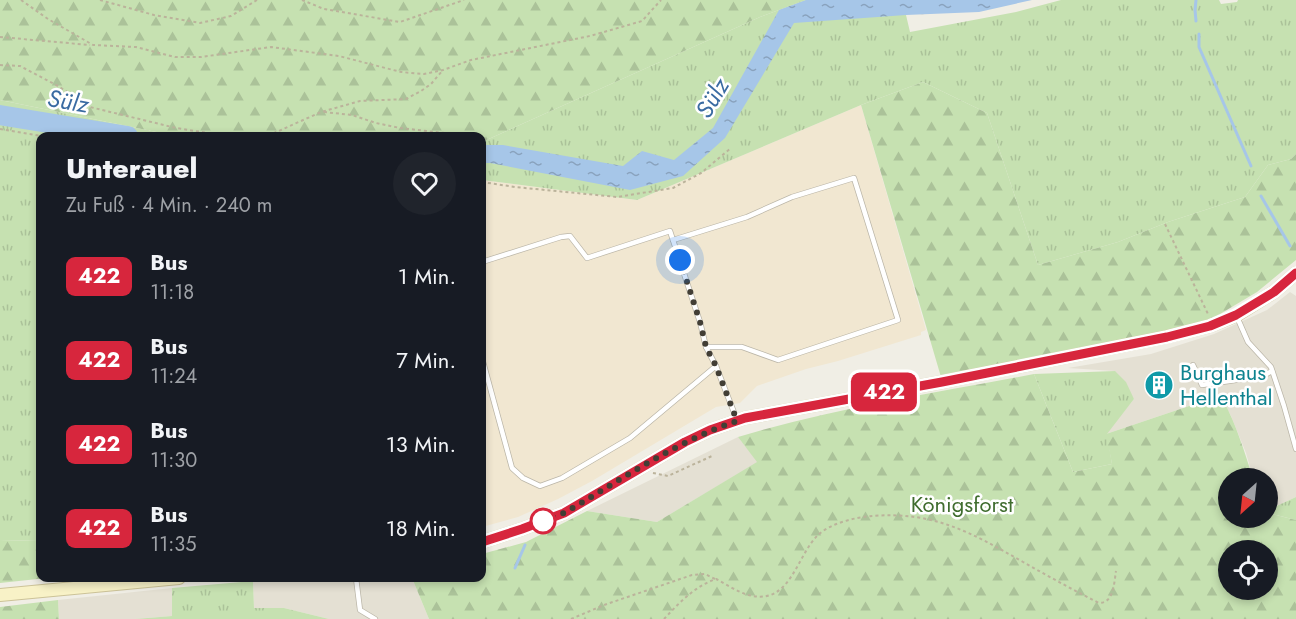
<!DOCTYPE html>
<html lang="de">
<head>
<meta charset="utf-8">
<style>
  :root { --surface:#171b24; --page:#20242c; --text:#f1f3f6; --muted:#9ea1a6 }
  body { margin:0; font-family:Jost,sans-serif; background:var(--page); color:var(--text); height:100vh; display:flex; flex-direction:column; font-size:22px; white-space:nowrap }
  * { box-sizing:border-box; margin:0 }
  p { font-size:20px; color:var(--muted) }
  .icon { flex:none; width:33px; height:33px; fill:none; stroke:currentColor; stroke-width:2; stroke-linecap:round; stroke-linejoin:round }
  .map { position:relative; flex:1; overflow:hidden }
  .side { position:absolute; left:36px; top:132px; width:450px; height:450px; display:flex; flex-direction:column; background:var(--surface); border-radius:12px; box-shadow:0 3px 9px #0003 }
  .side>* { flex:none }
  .badge { padding:0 12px; border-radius:9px; font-size:21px; line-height:39px }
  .needle { width:39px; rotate:207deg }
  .fabs { position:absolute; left:1218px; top:468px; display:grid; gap:12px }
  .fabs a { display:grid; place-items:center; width:60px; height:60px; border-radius:50%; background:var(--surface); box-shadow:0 3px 9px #0003; font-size:30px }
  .you { position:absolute; width:30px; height:30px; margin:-15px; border:4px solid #fff; border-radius:50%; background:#1a73e8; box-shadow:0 0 0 9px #1a73e833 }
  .map>.badge { position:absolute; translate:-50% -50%; box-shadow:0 0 0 3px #fff }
  .round { display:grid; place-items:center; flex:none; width:63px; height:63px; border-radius:32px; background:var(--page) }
  .head { display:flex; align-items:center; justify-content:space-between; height:102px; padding:0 30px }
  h1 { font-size:28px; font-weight:800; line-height:45px }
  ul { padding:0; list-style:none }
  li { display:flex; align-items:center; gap:18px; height:84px; padding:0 30px }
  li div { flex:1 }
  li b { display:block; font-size:22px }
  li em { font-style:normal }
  li .badge { min-width:66px; font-weight:700; text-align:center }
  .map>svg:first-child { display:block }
</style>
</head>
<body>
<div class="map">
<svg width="1296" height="619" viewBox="0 0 1296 619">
  <defs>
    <pattern id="grass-tufts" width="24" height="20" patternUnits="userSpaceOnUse" patternTransform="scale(1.5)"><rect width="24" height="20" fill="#c6e1b1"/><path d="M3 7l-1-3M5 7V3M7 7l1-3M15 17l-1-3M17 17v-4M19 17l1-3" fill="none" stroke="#abc299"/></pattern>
    <pattern id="forest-firs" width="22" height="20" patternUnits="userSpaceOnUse" patternTransform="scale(1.5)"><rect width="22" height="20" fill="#c6e1b1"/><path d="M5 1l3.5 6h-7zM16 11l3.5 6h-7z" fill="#abc299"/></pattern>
    <pattern id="water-ripples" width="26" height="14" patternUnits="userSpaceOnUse" patternTransform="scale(1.5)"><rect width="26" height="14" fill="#a6c6e8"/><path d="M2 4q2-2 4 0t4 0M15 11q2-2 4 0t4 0" fill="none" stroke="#89a2bd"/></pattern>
  </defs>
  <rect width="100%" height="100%" fill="#f0eee5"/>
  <g fill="#e4e0d3">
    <polygon points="1290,292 1296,296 1296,497 1268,510 1268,478 1253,478 1246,453 1231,416 1223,401 1216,400 1195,404 1106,434 1134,399 1114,371 1068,368 1151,354 1214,334 1267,310"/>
    <polygon points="738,437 758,462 657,522 587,511"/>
    <polygon points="277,578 412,578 429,619 329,619 284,608 254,608 253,581"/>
    <polygon points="172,588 172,616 135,619 59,619 58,600"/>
  </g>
  <polygon fill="#f1e7d1" points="861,105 926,330 921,332 921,335 838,361 806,369 757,386 740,403 716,407 592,481 558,499 518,517 482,527 482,180 637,200"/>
  <g fill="url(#grass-tufts)">
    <polygon points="806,0 906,15 910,32 1016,12 1061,0 1219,0 1221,4 1237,2 1238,0 1296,0 1296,154 1291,159 1268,165 1245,197 1168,222 1118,242 1038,265 987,113 923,82 861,105 637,200 482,180 482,142 760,17"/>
    <polygon points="0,100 176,136 40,136 40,540 0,541"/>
    <polygon points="1115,371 1126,382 1134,399 1107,434 1112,464 1073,472 1034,374"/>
    <polygon points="1296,497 1296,520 1268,513 1268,510"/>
    <polygon points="253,581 254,608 284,608 329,619 135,619 172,616 172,588"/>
  </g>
  <g fill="url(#forest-firs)" fill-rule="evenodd">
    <polygon points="0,0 806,0 760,17 482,142 482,136 176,136 0,100"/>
    <polygon points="923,82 987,113 1038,265 1118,242 1168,222 1245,197 1268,165 1291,159 1296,154 1296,260 1257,292 1210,320 1162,333 941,377 861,105"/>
    <path d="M1034,374L1073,472L1112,464L1106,434L1195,404L1216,400H1223C1237,426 1244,451 1253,478H1228V518H1268V513L1296,520V619H429L412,578H482V554L526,542L587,511L657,522L757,462L738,437C835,408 935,393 1034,374ZM1228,550H1268V590H1228Z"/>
    <polygon points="40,540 40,578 47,578 0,583 0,541"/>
    <polygon points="58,600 59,619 0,619 0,607"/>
  </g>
  <polygon fill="url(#water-ripples)" points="806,0 1032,0 979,12 906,15 794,23 725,138 683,176 630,190 490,163 482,163 482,145 503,145 623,166 642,151 674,160 713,128 779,10"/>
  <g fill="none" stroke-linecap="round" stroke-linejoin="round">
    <g stroke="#a6c6e8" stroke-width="3">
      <polyline points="1196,21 1195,10 1196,0"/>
      <polyline points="1199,34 1199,47 1251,166"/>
      <polyline points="1261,196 1290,246"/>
      <polyline points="515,568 525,545"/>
    </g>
    <polyline stroke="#a6c6e8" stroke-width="20" points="0,115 128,136"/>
    <g stroke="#bbb6a8" stroke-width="6">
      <g id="service">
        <polyline points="673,240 747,217 792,197 854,178 898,320 778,360 742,347 706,347"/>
        <polyline points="482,262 561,237 570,236 587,258 670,231 700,322 706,347 716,366 737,420"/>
        <polyline points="1237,317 1248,342 1271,367 1284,406 1296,449"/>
        <polyline points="482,358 512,468 523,478 540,486 562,478 630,438 716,366"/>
        <polyline points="1193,365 1202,385 1263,376 1272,371"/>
        <polyline points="356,578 360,610 375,619"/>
      </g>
    </g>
    <g stroke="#ccc398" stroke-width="14">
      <g id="secondary">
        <polyline points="482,542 522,529 564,513 685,442 710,430 745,418 942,382 1166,337 1210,326 1237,315 1274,292 1296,273"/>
        <polyline points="0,595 179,578"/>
      </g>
    </g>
    <g stroke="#bbb39b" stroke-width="2" stroke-dasharray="3 3" stroke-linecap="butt">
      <polyline points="21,0 48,19 93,45 136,47 175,57 201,57 271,47 339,56 401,72 424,74 443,70 471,60 590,36 642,21 661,0"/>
      <polyline points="100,0 154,15 200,23 231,16 257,0"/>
      <polyline points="302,0 324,9 400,22 464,0"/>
      <polyline points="0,37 90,45"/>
      <polyline points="0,65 20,66 58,86 90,107 176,128 227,136"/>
      <polyline points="324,112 352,115 376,123 400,128 453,134"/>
      <polyline points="0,129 42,136"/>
      <polyline points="262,136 272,134 321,112 360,101 406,99 421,91 431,84 443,70"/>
      <polyline points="482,182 515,187 617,197 673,188 701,173 731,148"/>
      <polyline points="1165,224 1208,314"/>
      <polyline points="653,473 668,476 712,456"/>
      <polyline points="571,619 604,605 692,575 705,574 715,579"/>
      <path d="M664,619C679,603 695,586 716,579C728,585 740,594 753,596C791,603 797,555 818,535C831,523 856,517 873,516C934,511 972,533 1023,562C1048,576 1073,590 1099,603C1114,603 1114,583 1116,571"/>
    </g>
    <use href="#service" stroke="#fff" stroke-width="4.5"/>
    <use href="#secondary" stroke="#f8f2c7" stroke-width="12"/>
  </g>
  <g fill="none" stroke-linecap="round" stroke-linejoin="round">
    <g stroke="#fff" stroke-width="14">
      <polyline id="line" points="482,542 522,529 564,513 685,442 710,430 745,418 942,382 1167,337 1210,326 1236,315 1274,292 1296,273"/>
    </g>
    <use href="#line" stroke="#d7263d" stroke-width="9"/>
    <path stroke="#423e35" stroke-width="6" stroke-dasharray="0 10.8" d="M543,521L564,513C621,480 675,442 737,421L716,366L706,347L700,322L680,260"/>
  </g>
  <defs>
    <g id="building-disc" transform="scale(1.5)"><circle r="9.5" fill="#0f9aa8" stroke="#fff"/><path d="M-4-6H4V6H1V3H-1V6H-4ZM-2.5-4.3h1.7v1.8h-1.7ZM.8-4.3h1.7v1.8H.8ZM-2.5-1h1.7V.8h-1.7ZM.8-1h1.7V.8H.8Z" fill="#fff"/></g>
  </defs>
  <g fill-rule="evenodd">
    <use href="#building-disc" x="1159" y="385"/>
  </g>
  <circle fill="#fff" stroke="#d7263d" stroke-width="3" cx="543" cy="521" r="12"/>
  <g text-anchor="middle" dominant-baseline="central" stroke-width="5" stroke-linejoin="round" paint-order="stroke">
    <g font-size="22" fill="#0d838f" stroke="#fff" text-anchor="start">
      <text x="1180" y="372">Burghaus<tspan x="1180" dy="25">Hellenthal</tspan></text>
    </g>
    <g font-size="22" fill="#406d2f" stroke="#fff">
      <text x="962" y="504">Königsforst</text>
    </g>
    <g font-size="24" font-style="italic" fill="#3a6ba2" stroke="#fff">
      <text transform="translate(712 98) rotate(-59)">Sülz</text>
      <text transform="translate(68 101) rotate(10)">Sülz</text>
    </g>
  </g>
</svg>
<div class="fabs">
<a><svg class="needle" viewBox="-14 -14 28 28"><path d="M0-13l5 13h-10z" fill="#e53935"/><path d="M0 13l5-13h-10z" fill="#9ea1a6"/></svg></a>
<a><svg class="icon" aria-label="locate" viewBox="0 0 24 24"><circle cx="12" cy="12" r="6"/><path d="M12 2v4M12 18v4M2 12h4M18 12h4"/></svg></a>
</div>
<div class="you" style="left:680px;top:260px"></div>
<b class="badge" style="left:884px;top:392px;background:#d7263d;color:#fff">422</b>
<section class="side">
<div class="head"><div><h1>Unterauel</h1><p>Zu Fuß · 4 Min. · 240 m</p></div><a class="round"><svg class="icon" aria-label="heart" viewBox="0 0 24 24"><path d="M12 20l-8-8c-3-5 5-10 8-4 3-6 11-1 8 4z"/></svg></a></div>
<ul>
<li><span class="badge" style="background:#d7263d;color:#fff">422</span><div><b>Bus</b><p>11:18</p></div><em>1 Min.</em></li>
<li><span class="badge" style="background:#d7263d;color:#fff">422</span><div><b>Bus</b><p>11:24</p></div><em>7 Min.</em></li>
<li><span class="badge" style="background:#d7263d;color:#fff">422</span><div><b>Bus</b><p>11:30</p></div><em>13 Min.</em></li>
<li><span class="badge" style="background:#d7263d;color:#fff">422</span><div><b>Bus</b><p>11:35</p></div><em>18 Min.</em></li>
</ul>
</section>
</div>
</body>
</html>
